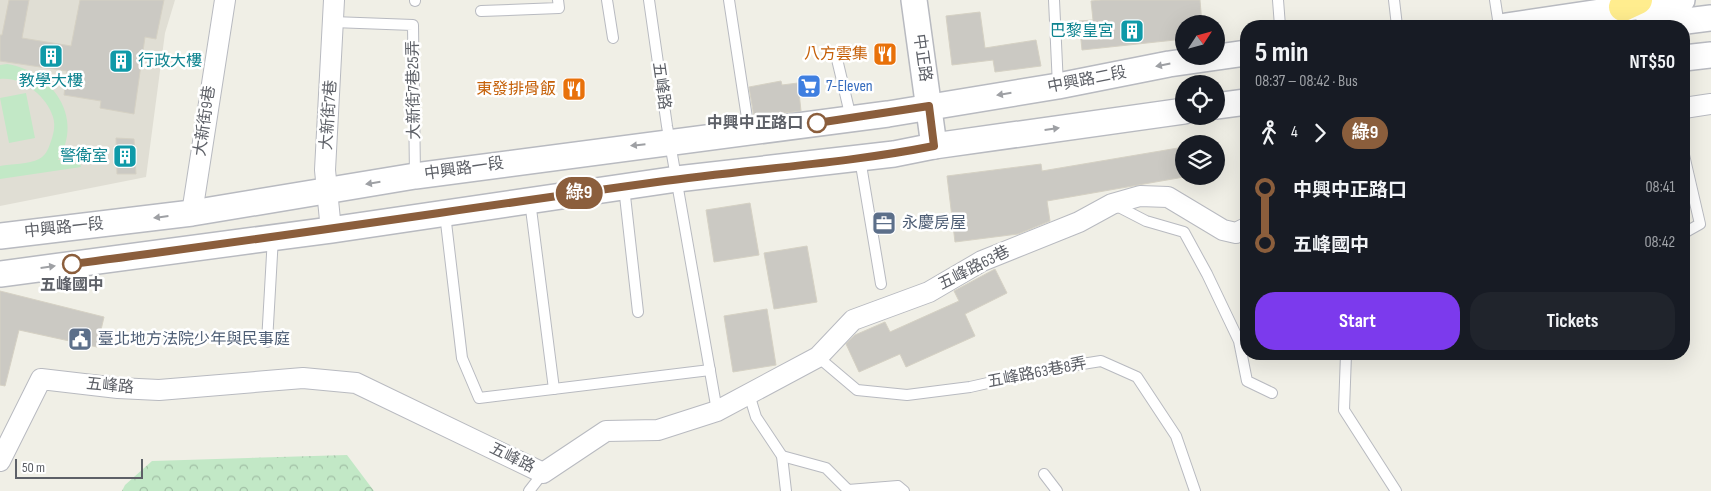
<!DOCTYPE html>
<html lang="en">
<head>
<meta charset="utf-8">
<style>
  :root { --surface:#171b24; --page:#20242c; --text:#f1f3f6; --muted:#9ea1a6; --accent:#7c3aed }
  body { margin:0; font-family:"Sofia Sans Condensed","Noto Sans TC",sans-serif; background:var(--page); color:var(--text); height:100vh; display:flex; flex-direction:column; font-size:19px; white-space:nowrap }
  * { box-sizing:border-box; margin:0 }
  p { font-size:16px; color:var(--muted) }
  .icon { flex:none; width:28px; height:28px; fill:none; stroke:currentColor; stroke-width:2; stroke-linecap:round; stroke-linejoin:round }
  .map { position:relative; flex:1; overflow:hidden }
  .drawer { position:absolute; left:1240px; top:20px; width:450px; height:340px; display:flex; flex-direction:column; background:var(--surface); border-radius:20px; box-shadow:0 5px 20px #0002 }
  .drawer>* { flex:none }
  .badge { padding:0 10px; border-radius:16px; font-size:18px; line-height:32px }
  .needle { width:32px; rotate:54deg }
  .buttons { position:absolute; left:1175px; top:15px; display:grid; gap:10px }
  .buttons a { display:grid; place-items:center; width:50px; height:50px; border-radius:50%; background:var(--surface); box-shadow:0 5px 20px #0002; font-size:25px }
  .scale { position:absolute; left:15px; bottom:12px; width:128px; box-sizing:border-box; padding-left:5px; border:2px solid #5d6067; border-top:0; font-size:14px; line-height:18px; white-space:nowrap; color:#5d6067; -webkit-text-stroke:4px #fff; paint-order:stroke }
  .map>.badge { position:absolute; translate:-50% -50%; box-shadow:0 0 0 2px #fff }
  .legs { display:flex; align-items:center; gap:8px; height:55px; padding:0 15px; font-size:16px }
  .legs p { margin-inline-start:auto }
  .summary { display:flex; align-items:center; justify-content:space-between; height:85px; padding:0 15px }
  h1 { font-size:28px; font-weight:700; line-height:38px }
  .action { display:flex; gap:10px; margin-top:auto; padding:10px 15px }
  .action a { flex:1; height:58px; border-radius:20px; background:var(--accent); color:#fff; font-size:20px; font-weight:700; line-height:58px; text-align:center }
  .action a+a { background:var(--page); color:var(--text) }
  ul { padding:0 15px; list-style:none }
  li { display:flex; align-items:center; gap:18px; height:55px; font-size:19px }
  li i { display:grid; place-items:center; width:8px; height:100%; margin:0 6px; background:currentColor }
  li i::after { content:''; width:12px; height:12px; margin:-6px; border:4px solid; border-radius:50%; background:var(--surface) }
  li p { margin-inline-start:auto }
  li:first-child i { background:linear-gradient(#0000 50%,currentColor 0) }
  li:last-child i { background:linear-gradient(currentColor 50%,#0000 0) }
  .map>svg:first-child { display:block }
</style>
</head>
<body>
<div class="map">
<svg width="1711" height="491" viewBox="0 0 1711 491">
  <defs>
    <pattern id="forest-crowns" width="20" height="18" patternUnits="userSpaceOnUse" patternTransform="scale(1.25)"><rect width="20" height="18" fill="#c2e8c6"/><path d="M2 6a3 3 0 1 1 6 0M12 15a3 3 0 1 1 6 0" fill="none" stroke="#a1bfa5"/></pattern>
  </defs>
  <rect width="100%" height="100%" fill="#f0efe6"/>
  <polygon fill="#e0ded4" points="0,0 175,0 165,33 146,177 0,206"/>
  <polygon fill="url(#forest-crowns)" points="347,455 374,491 122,491 125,485 152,461"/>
  <g fill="#c2e8c6">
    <path d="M7,64C52,71 85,118 58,160L79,158L81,167L0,179V166C11,164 29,164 39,159C45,156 48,150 50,144C53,136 56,126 53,117C47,96 21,76 0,79V65Z"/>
    <polygon points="26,93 35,138 9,143 0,98"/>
  </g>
  <g fill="#cbc9c3" stroke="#d5d1c4">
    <polygon points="9,0 29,0 22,38 71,46 80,0 164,0 156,39 145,37 134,114 100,108 101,101 64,95 67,71 0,61 0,35 2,35"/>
    <polygon points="1101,0 1200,0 1202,24 1184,24 1184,39 1082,50 1079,21 1093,20 1091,1"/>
    <polygon points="980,12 985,48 1036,40 1041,66 995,72 993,60 952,65 946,16"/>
    <polygon points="781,81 782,85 798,83 801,111 754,117 749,87"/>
    <polygon points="116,138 134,139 136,174 117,174"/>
    <polygon points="1184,147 1184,177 1047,201 1050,221 1018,234 955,242 947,176 1041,164 1042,171"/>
    <polygon points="750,203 759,255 714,262 706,210"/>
    <polygon points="807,246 817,302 774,309 764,253"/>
    <polygon points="995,269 1007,293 965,314 975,336 906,367 900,354 859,372 846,344 855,335 885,322 890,332 959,301 954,291"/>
    <polygon points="0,291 104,317 97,347 19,330 5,386 0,385"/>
    <polygon points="767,309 776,365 733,372 724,316"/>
  </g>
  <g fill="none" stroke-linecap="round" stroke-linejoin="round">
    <g stroke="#b8bac0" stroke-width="12">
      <g id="service">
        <polyline points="607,0 613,38"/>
        <polyline points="649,0 667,126 717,411"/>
        <polyline points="729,0 749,131"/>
        <polyline points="1054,0 1058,86"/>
        <polyline points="1278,0 1280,26"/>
        <polyline points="1394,0 1397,26"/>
        <polyline points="1495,0 1499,26"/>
        <polyline points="415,1 415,0"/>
        <polyline points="481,11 559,8 558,0"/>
        <polyline points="333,22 413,25 415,176"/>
        <polyline points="836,55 851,118"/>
        <polyline points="1684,155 1700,224 1684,233"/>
        <polyline points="860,159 881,284"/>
        <polyline points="624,187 638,312"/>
        <polyline points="530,201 554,389"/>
        <polyline points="1113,204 1146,221 1184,232 1207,274 1239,341 1247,381 1272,393"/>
        <polyline points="445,214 462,358 479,398 710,370"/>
        <polyline points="267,342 273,237"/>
        <polyline points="1346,354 1344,410 1396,491"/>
        <polyline points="818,357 857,390 907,395 970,387 1045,370 1101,361 1137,377 1176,436 1195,491"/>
        <polyline points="749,394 756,417 782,456 786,491"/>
        <polyline points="782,456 826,468 848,490 898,486 904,491"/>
        <polyline points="1044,474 1057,491"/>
        <polyline points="529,491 543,473"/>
      </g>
    </g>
    <g stroke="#b8bac0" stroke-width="22">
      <g id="minor">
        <polyline points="1684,108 1711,104"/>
        <polyline points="192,213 225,0"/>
        <polyline points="331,230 325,170 334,0"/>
        <polyline points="0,461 41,379 118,388 159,390 303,378 356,383 543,473 606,431 658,430 717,411 818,357 853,320 929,292 982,261 1079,222 1112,204 1140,196 1168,197 1223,230 1236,233 1246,228"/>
      </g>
    </g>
    <g stroke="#b8bac0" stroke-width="28">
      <g id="tertiary">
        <polyline points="914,0 934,146"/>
        <polyline points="1506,26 1682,0"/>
        <polyline points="1647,26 1711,18"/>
        <polyline points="1684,58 1711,55"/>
        <polyline points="1216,106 1246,102"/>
        <polyline points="0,236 192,213 415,176 888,114 1058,86 1169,64 1246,53"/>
        <polyline points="0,274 331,230 677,179 894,154 934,146 1184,111"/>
      </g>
    </g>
    <g stroke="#f6c100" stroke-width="30">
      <polyline id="motorway" points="1623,7 1638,0"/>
    </g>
    <use href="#service" stroke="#fff" stroke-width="10"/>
    <use href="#minor" stroke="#fff" stroke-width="20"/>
    <use href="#tertiary" stroke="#fff" stroke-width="25"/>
    <use href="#motorway" stroke="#ffed8e" stroke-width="28"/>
  </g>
  <defs><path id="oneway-solid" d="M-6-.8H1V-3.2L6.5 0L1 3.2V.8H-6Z" transform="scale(1.25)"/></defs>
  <g fill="#9ea0a4">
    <use href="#oneway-solid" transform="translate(1163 65) rotate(169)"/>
    <use href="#oneway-solid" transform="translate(1004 94) rotate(171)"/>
    <use href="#oneway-solid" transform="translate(1052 129) rotate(-8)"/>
    <use href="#oneway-solid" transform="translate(638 145) rotate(174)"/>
    <use href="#oneway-solid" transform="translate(373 183) rotate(171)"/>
    <use href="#oneway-solid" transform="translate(161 217) rotate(173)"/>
    <use href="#oneway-solid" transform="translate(48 267) rotate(-8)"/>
  </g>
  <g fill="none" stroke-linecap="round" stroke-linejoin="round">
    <g stroke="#fff" stroke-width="11">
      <path id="line-1" d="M72,264C267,239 462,209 657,182C749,169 843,164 934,146L929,106L817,123"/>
    </g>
    <use href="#line-1" stroke="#8b5e3c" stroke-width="8"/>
  </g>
  <defs>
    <g id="building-square" transform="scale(1.25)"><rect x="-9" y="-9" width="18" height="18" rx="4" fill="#0f9aa8" stroke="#fff"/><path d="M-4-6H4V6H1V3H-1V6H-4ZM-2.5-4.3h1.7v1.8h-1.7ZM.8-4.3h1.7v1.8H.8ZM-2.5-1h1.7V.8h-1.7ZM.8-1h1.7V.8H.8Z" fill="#fff"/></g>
    <g id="restaurant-square" transform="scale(1.25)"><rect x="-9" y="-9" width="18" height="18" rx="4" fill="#e8710a" stroke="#fff"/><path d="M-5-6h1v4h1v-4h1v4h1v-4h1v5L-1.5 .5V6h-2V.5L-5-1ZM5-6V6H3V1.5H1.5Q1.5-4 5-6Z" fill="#fff"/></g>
    <g id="supermarket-square" transform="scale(1.25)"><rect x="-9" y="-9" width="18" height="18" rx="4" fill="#3f7fe0" stroke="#fff"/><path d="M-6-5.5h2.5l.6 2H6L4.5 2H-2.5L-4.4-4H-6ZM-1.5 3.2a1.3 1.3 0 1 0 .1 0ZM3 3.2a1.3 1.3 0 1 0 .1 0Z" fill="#fff"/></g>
    <g id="office-square" transform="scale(1.25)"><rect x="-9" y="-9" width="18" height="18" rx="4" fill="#5c6f8a" stroke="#fff"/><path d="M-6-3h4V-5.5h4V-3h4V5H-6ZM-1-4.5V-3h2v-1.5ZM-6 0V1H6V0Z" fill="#fff"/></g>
    <g id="civic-square" transform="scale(1.25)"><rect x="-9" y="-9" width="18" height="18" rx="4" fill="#5c6f8a" stroke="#fff"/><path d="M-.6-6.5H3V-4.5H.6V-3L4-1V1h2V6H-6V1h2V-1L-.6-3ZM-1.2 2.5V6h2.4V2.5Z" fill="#fff"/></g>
  </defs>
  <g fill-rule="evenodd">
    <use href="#building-square" x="1132" y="31"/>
    <use href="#restaurant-square" x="885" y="54"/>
    <use href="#building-square" x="51" y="56"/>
    <use href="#building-square" x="121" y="61"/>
    <use href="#supermarket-square" x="809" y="86"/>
    <use href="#restaurant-square" x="574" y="89"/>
    <use href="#building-square" x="125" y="156"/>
    <use href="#office-square" x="884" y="223"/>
    <use href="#civic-square" x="80" y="339"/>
  </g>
  <g fill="#fff" stroke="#8b5e3c" stroke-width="2.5">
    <circle cx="817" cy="123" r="9"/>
    <circle cx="72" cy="264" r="9"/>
  </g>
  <g text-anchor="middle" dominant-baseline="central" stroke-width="5" stroke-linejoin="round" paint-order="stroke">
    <g font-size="16" fill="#0d838f" stroke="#fff" text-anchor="end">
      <text x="1114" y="31">巴黎皇宮</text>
      <text x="138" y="61" text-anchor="start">行政大樓</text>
      <text x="51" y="81" text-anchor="middle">教學大樓</text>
      <text x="108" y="156">警衛室</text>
    </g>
    <g font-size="16" fill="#c56008" stroke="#fff" text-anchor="end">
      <text x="868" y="54">八方雲集</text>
      <text x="556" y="89">東發排骨飯</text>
    </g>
    <g font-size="16" fill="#5d6067" stroke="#fff">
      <text transform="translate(922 58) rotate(82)">中正路</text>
      <text transform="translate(1087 80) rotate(-11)">中興路二段</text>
      <text transform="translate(661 86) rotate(82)">五峰路</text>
      <text transform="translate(414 90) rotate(-91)">大新街7巷25弄</text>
      <text transform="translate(329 115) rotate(-86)">大新街7巷</text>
      <text transform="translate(205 121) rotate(-82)">大新街9巷</text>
      <text transform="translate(464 169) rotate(-8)">中興路一段</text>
      <text transform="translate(64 228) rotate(-6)">中興路一段</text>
      <text transform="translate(974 268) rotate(-27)">五峰路63巷</text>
      <text transform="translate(1037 373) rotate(-11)">五峰路63巷8弄</text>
      <text transform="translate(110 386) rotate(5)">五峰路</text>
      <text transform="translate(512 458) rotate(26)">五峰路</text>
    </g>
    <g font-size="16" fill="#366cbe" stroke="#fff" text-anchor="start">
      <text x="826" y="86">7-Eleven</text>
    </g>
    <g font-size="16" font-weight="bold" fill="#5d6067" stroke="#fff" text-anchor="end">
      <text x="803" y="123">中興中正路口</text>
      <text x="72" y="285" text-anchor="middle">五峰國中</text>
    </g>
    <g font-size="16" fill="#4e5e75" stroke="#fff" text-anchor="start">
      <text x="902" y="223">永慶房屋</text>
      <text x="98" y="339">臺北地方法院少年與民事庭</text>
    </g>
  </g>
</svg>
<div class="buttons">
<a><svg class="needle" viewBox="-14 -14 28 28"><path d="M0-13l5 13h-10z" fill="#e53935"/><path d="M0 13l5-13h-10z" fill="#9ea1a6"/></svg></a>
<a><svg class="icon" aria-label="locate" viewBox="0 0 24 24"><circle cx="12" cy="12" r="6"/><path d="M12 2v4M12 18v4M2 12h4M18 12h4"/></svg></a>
<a><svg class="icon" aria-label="layers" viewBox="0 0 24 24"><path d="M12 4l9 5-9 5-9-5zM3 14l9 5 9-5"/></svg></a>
</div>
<div class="scale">50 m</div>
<b class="badge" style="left:579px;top:193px;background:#8b5e3c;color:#fff">綠9</b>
<section class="drawer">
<div class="summary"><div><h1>5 min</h1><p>08:37 – 08:42 · Bus</p></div><b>NT$50</b></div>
<div class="legs"><svg class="icon" aria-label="walk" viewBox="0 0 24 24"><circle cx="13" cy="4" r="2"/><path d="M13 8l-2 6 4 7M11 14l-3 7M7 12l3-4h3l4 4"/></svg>4<svg class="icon" aria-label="forward" viewBox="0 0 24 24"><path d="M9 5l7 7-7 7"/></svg><b class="badge" style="background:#8b5e3c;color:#fff">綠9</b></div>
<ul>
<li><i style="color:#8b5e3c"></i><b>中興中正路口</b><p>08:41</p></li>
<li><i style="color:#8b5e3c"></i><b>五峰國中</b><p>08:42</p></li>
</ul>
<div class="action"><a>Start</a><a>Tickets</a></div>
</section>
</div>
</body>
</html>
